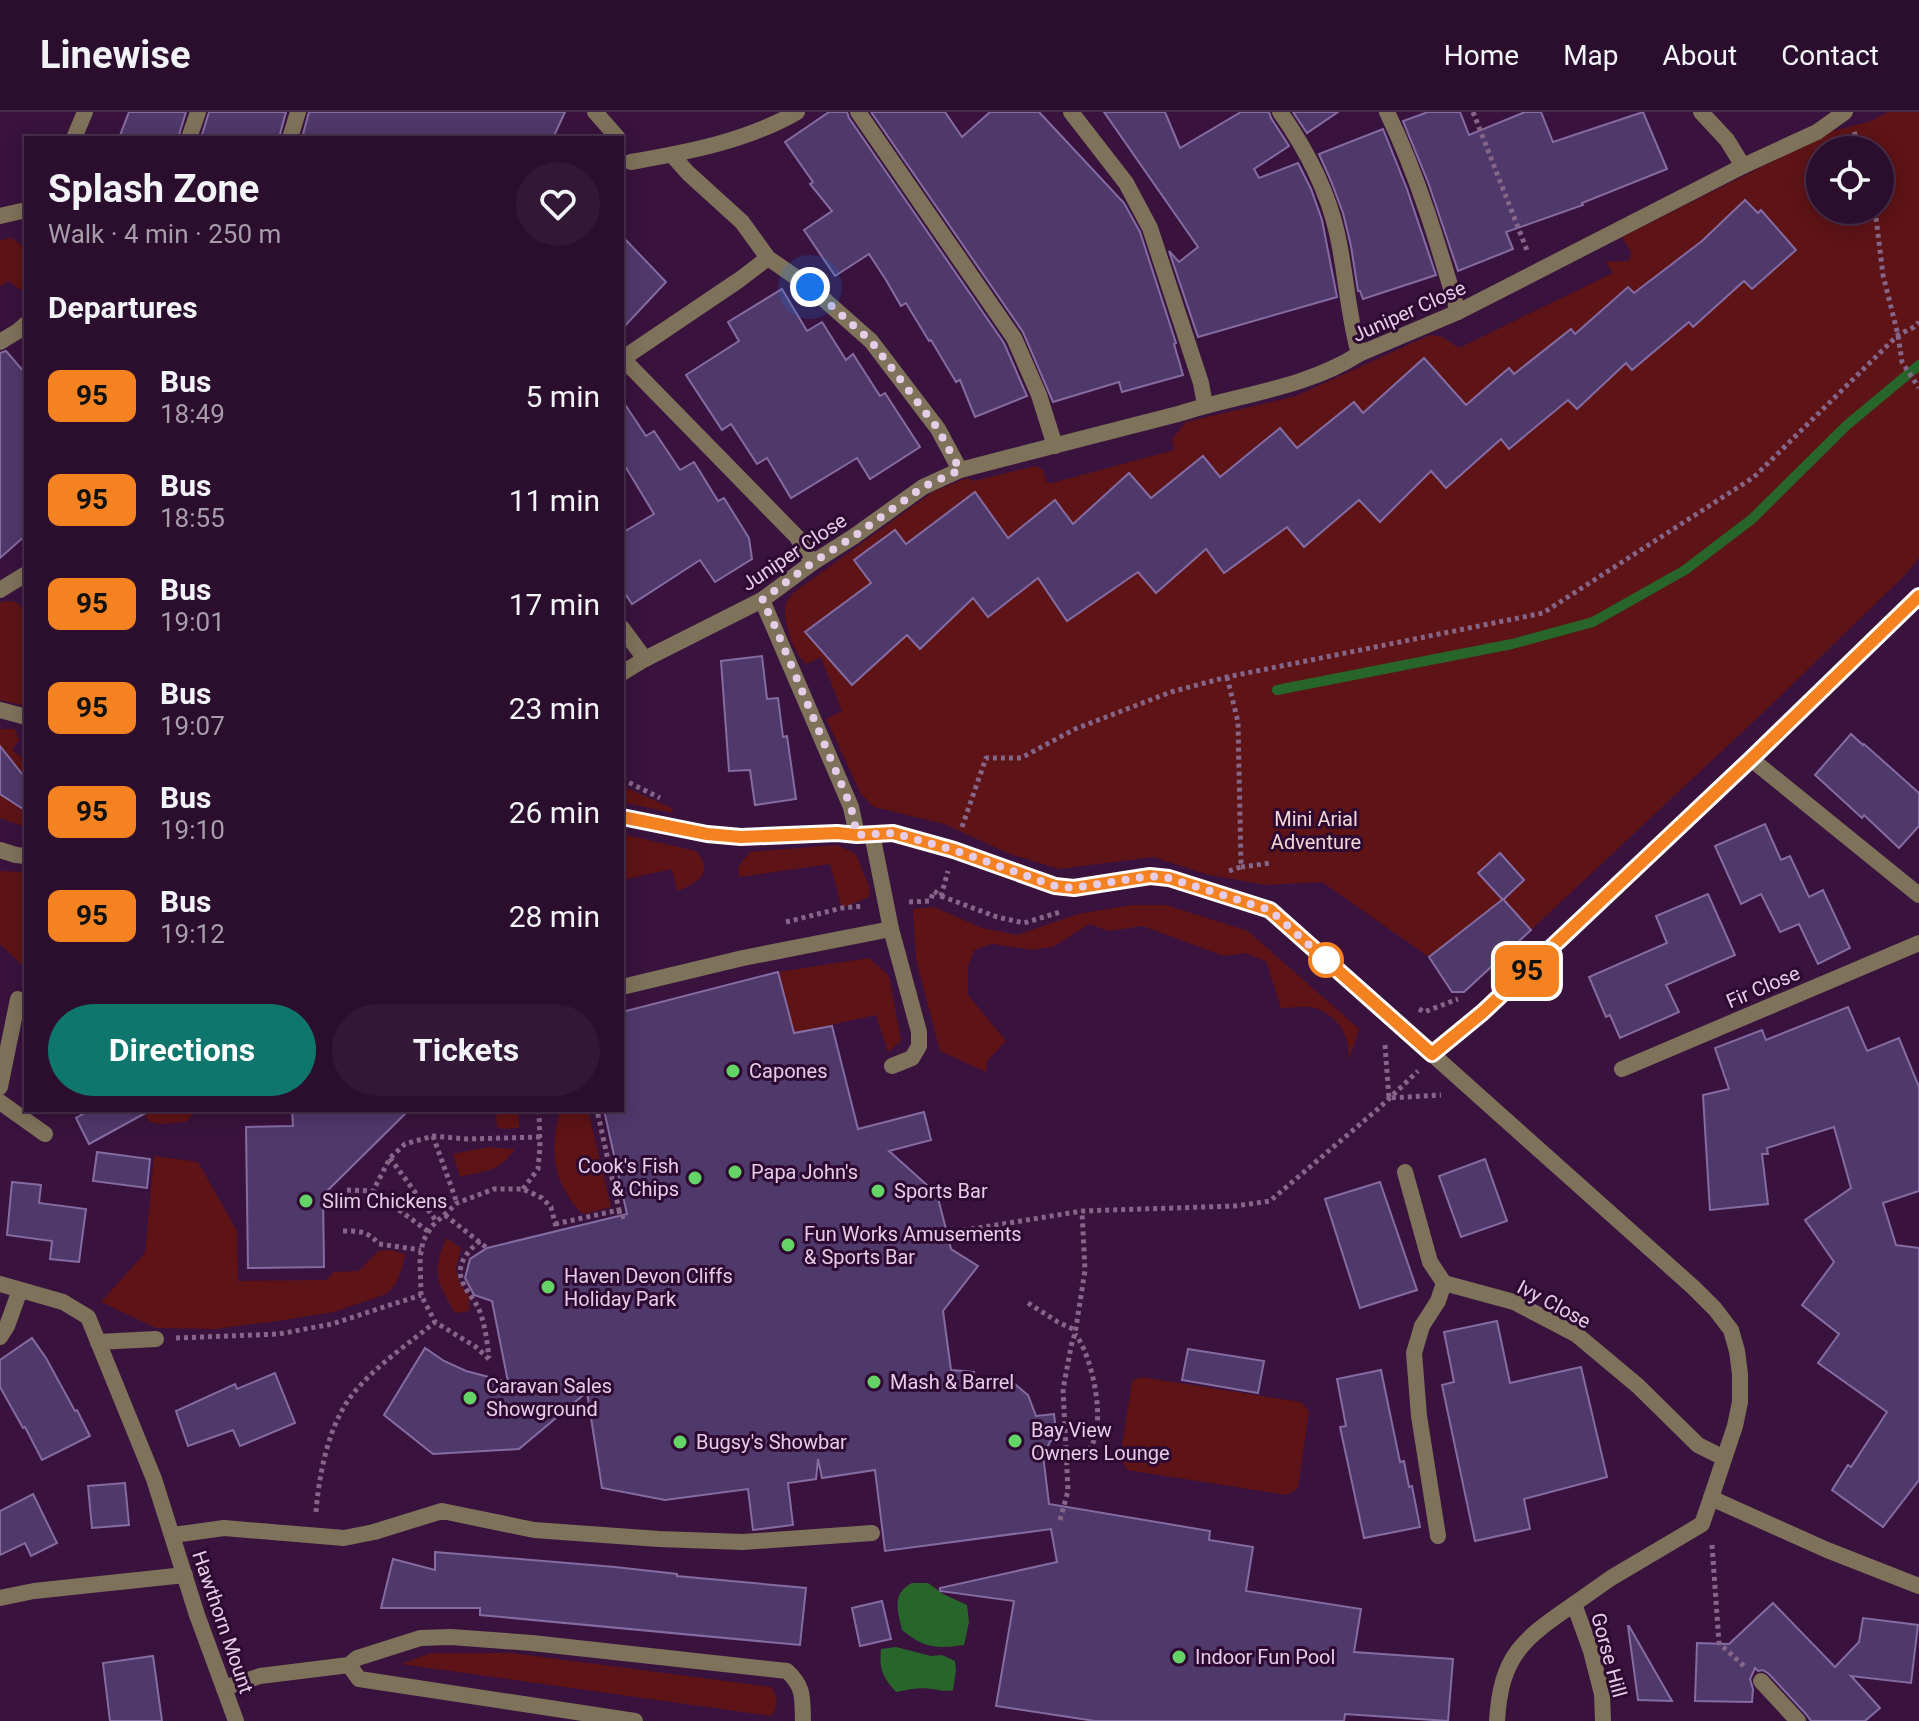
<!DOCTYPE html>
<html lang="en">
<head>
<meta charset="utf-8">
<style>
  :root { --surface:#2b0e2e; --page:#331736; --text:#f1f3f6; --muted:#a69caa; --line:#472e4a; --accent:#0f766e }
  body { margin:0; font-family:Roboto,sans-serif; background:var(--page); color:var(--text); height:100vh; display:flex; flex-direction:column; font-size:30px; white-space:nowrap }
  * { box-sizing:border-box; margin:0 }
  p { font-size:26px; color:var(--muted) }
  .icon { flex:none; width:44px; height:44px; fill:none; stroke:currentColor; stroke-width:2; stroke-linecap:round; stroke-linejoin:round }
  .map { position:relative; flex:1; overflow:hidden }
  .sheet { position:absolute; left:24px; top:24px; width:600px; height:976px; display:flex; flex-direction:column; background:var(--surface); border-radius:0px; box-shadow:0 4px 20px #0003,0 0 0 2px var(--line) }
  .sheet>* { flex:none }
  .badge { padding:0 16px; border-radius:12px; font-size:28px; line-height:52px }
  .tools { position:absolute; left:1806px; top:24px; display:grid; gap:16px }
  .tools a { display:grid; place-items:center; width:88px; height:88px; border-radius:50%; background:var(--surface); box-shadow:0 4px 20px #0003,0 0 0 2px var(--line); font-size:40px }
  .you { position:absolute; width:40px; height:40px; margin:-20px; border:6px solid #fff; border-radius:50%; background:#1a73e8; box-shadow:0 0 0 12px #1a73e833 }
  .map>.badge { position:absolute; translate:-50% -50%; box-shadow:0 0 0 4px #fff }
  h2 { padding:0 24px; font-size:30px; line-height:72px }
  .round { display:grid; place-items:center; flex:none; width:84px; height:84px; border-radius:42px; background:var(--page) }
  .head { display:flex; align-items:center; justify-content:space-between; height:136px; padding:0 24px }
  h1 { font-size:38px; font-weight:700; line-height:60px }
  .cta { display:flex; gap:16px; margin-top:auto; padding:16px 24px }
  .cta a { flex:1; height:92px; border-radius:48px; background:var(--accent); color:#fff; font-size:32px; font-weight:700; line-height:92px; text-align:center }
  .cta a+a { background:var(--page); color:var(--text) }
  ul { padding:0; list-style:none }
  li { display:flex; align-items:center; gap:24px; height:104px; padding:0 24px }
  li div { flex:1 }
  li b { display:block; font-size:30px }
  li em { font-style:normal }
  li .badge { min-width:88px; font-weight:700; text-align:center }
  header { display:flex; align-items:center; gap:48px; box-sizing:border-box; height:112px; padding:0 40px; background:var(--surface); border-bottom:2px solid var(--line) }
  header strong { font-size:38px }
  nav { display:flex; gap:44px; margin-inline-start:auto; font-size:28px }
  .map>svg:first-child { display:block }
</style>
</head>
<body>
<header>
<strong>Linewise</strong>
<nav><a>Home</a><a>Map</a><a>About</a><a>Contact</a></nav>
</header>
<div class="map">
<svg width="1919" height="1609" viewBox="0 0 1919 1609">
  <rect width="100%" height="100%" fill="#39133d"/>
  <g fill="#5e1316" fill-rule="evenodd">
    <path d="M1888,0H1919V446L1905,463L1770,594L1531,818L1510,795L1496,793L1429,845L1322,770L1267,773L1209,763L1153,745L1059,757L1010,742L944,712L874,695L861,682L826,607L842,599L821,545L807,552C794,544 781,507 786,492C787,490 791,483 793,481L934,379L968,366L974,369L1036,354L1043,358L1046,370L1052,371L1174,338L1172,327L1186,310L1296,284L1430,223L1442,225L1459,236L1613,161L1606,150L1629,149L1631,140L1622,125L1833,19L1871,9ZM1820,38H1880V98H1820Z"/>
    <polygon points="12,126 26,137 26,182 9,169 1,174 0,173 0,128"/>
    <polygon points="4,489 16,490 26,499 26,594 0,588 0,491"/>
    <polygon points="0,617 15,617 19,628 12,638 26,649 26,715 0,706"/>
    <polygon points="622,674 672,696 673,701 622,690"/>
    <path d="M622,722L696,739C715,760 698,772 677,779L672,757L622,768Z"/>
    <polygon points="837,733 856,742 869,775 869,785 842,796 830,752 739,765 738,755 750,740"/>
    <polygon points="0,759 26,760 26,857 0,832"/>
    <path d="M1132,793H1166L1248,819L1359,917L1349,948C1350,923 1339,905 1315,896C1306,893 1291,896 1281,896L1266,849L1245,841L1224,844L1143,814L1109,819L1089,812L1053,835L1032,838L992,832L974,838L968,855V883L1006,929L987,949L986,960L940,939L916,847L913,797L934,795L982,816L1017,823L1078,802Z"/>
    <polygon points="869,846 889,864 901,929 888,940 876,903 794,921 778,860"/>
    <polygon points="143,998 196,998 186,1010 159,1012 148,1009"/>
    <polygon points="496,998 518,998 519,1016 504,1017 497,1015"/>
    <path d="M573,998H588L611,1095L584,1102C576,1097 572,1090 567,1082C551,1056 552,1029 560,1000Z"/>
    <path d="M488,1035L515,1037C497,1062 487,1057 460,1065L453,1042Z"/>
    <polygon points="154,1044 198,1050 237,1119 238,1169 327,1168 333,1160 359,1159 378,1139 391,1138 405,1142 402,1156 395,1173 386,1182 334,1200 278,1209 215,1217 156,1216 101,1190 145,1141"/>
    <path d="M446,1126L461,1136L456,1156L459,1170L469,1184V1199L455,1201C436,1168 432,1163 446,1126Z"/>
    <polygon points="1141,1265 1301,1290 1309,1299 1298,1376 1287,1383 1128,1358 1120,1346 1132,1269"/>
    <path d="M431,1541H512L771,1575C778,1586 779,1594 771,1604L401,1552Z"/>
  </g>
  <g fill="#28652a">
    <path d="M912,1471H928L943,1482L967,1493L969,1510L964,1533C936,1537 924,1536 902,1518C898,1498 891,1482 912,1471Z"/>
    <path d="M896,1535L931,1544L942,1543L955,1549L956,1558L953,1578C944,1580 941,1578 932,1577C920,1575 907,1578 896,1580C883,1565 879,1558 881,1537Z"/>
  </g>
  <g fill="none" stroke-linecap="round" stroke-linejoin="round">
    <polyline stroke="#28652a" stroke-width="10" points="1277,578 1512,532 1593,510 1685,458 1752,407 1847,313 1919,253"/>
  </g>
  <g fill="#4f386a" stroke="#846ca2" stroke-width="2">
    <polygon points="129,0 186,0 178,26 119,26"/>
    <polygon points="209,0 286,0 279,26 201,26"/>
    <polygon points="309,0 565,0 553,26 302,26"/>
    <polygon points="829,0 847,0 849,6 1004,231 1027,284 975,305 960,268 956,270 931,228 929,229 906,191 901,194 886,168 869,142 835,164 804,118 832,99 810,72 813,70 785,30"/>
    <polygon points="871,0 945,0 962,25 990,0 1039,0 1124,91 1140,120 1176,231 1174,232 1183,263 1122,280 1119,270 1053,290 1023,220"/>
    <polygon points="1104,0 1165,0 1180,36 1241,0 1269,0 1271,6 1289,34 1254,57 1259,66 1298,51 1311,77 1322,108 1337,185 1198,225 1169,139 1179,150 1198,135"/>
    <polygon points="1293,0 1338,0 1307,21"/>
    <polygon points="1428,0 1460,0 1469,23 1525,0 1541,0 1553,30 1643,0 1667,57 1582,91 1583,93 1506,120 1513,137 1458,159 1428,70 1403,9"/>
    <polygon points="1383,17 1407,77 1436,163 1363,187 1360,179 1358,179 1351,134 1343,101 1331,69 1319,42"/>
    <polygon points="1745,88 1758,101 1761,98 1796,138 1752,177 1744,169 1693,215 1689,210 1632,258 1626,251 1577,297 1568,288 1509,337 1501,327 1446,376 1431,359 1380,410 1359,388 1304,435 1287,415 1224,461 1206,437 1156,481 1138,460 1067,509 1038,466 988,505 973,486 920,537 907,523 852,573 805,520 871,471 854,448 895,418 906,432 975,380 1008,426 1055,388 1073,412 1129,361 1151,386 1203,344 1220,365 1280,316 1297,336 1354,290 1363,301 1424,246 1466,293 1509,256 1514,262 1571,217 1575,222 1628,175 1634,181 1702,129"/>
    <polygon points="622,124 666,170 622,217"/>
    <polygon points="782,177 807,219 822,210 846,248 853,242 880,284 885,281 920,335 870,367 857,346 791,386 767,346 757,352 731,312 722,318 686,263 739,229 728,210"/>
    <polygon points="6,239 26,262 26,423 0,446 0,241"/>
    <polygon points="622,288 646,324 654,319 680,358 694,350 718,389 724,386 749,426 752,447 715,470 700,448 632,492 622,477 622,421 654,402 622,349"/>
    <polygon points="762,544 767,587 778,586 783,625 787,624 796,687 755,693 750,658 729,659 721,549"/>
    <polygon points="1851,622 1863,633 1864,632 1919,681 1919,714 1899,736 1864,703 1862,706 1815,663"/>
    <polygon points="0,634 26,667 26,699 0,682"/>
    <polygon points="1765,712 1781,748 1790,744 1809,785 1823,778 1850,836 1818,852 1799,812 1780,820 1761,782 1741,792 1715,734"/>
    <polygon points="1500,741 1524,768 1503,788 1478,761"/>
    <polygon points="1708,782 1735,843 1666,873 1679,900 1620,926 1610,903 1606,905 1589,865 1667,831 1656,804"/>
    <polygon points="1503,787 1531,818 1464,880 1452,880 1429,845"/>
    <polygon points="778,860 794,921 832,914 858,1017 924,1000 931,1028 889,1039 937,1082 951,1137 978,1154 943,1199 951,1258 974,1260 974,1265 999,1266 1011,1269 1028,1283 1036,1304 1054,1302 1056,1319 1043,1343 1049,1392 1210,1419 1209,1428 1253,1435 1246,1479 1361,1497 1354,1540 1453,1547 1448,1609 1345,1602 1344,1609 1095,1609 996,1594 1014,1489 940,1479 940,1476 1057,1450 1051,1417 885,1439 875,1358 822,1366 818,1347 816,1367 788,1371 793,1413 753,1418 748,1377 665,1388 602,1376 587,1280 519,1337 433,1342 384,1303 425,1236 444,1249 466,1259 508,1270 492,1189 474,1183 465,1166 470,1147 487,1136 627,1102 604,998 622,998 622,900"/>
    <polygon points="1848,895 1867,939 1899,926 1919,975 1919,1079 1883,1091 1896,1133 1919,1136 1919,1368 1883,1415 1832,1378 1848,1353 1851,1355 1887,1300 1818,1251 1839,1222 1802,1193 1834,1150 1805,1108 1851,1076 1834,1015 1767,1036 1768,1042 1762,1042 1768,1092 1710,1098 1709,1083 1703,983 1729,977 1715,936 1762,918 1766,928"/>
    <polygon points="90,998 151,998 89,1032 76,1006"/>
    <polygon points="292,998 409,998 323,1083 324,1155 248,1156 246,1015 293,1014"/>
    <polygon points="97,1040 150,1047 147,1076 93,1069"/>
    <polygon points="1485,1047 1507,1109 1461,1125 1439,1064"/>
    <polygon points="12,1070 41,1073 39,1091 86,1097 79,1150 50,1147 52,1129 7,1123"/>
    <polygon points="1380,1070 1417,1178 1360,1196 1325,1087"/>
    <polygon points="1497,1209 1510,1271 1581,1255 1607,1365 1524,1387 1530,1417 1475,1429 1442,1273 1454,1270 1444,1220"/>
    <polygon points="32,1226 46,1246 75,1299 77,1298 90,1324 42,1348 25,1315 23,1316 0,1275 0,1248"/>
    <polygon points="1188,1237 1264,1249 1258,1281 1182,1268"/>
    <polygon points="1381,1258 1400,1350 1404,1349 1409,1375 1412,1374 1420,1415 1364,1426 1340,1315 1346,1314 1337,1267"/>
    <polygon points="275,1261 295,1311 240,1334 233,1318 188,1334 176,1299 235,1272 237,1277"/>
    <polygon points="125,1371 129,1413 92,1416 88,1374"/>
    <polygon points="33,1382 57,1431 31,1444 25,1431 0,1443 0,1399"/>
    <polygon points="435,1440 615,1455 677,1462 677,1464 806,1476 800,1533 480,1503 480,1496 381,1496 393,1447 435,1458"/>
    <polygon points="882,1489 891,1527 860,1534 852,1496"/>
    <polygon points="1773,1491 1835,1555 1859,1530 1863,1506 1918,1513 1911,1571 1851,1564 1880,1596 1865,1609 1811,1609 1806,1602 1769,1562 1763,1558 1758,1559 1755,1556 1750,1567 1753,1577 1752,1590 1695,1589 1697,1531 1729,1532"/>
    <polygon points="1628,1514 1629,1514 1672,1589 1638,1588"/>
    <polygon points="153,1544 162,1609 110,1609 103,1551"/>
  </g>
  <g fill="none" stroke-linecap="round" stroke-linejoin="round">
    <g stroke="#856688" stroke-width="5" stroke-dasharray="4 4" stroke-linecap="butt">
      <polyline points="1473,0 1528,141"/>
      <polyline points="1854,20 1861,38"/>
      <polyline points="1875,98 1883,163 1898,223 1902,250 1919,276"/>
      <polyline points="1227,565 1238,610 1241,752 1241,755 1229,759"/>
      <polyline points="622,667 660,686"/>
      <polyline points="962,715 986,646 1021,646 1075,617 1171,580 1227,565 1543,501 1754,365 1898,223 1914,215 1919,210"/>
      <polyline points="1241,755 1271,751"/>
      <polyline points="941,784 997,805 1024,811 1060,800"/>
      <polyline points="909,790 930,789 934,779 941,784 948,759"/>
      <polyline points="786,810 842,796 863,794"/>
      <polyline points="1419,897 1424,900 1458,887"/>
      <polyline points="1385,933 1389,986 1441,983"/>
      <polyline points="433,1024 457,1091"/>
      <polyline points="390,1046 437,1110"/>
      <polyline points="523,1077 538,1057 540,1035 539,998"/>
      <polyline points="347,1078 373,1079 390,1046 405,1032 433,1024 467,1027 540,1025"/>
      <polyline points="373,1079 429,1120"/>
      <polyline points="619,1098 620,1105 627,1104"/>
      <polyline points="445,1103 487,1136"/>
      <polyline points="555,1112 619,1098 597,998"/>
      <path d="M343,1119C360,1119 367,1119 379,1132L421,1138"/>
      <polyline points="947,1121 1082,1099 1235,1094 1270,1089 1379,996 1418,959"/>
      <path d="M480,1129C466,1140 454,1155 464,1173C468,1181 474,1188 478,1195C485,1211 487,1229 489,1246"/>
      <polyline points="1028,1191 1058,1210 1075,1218"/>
      <polyline points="176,1226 279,1222 332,1212 421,1183"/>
      <polyline points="489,1247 476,1235 435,1210 421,1183 420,1146 423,1129 432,1114 457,1091 494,1077 523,1077 542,1086 551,1095 557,1119"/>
      <path d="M1066,1347C1073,1345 1084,1343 1089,1337C1108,1315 1092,1242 1075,1222"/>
      <path d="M316,1400C319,1363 328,1314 352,1283C375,1254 407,1233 435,1210"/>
      <polyline points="1060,1408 1068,1379 1063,1277 1072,1230 1075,1222 1085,1158 1082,1099"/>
      <polyline points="1712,1433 1719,1531 1745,1555"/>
    </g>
    <g stroke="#7f725a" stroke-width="16">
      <polyline points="595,0 618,26"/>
      <polyline points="858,0 1014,226 1039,283 1055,334"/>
      <polyline points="1071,0 1126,71 1150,116 1201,271 1205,293"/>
      <path d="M1280,0C1306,37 1327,77 1337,121C1346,161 1348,203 1359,242"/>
      <path d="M1387,0C1418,64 1438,132 1458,200"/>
      <polyline points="1701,0 1727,28 1743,54"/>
      <polyline points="74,26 85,0"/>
      <polyline points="189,26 198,0"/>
      <polyline points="290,26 298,0"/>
      <polyline points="672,43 688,61 742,110 768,146"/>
      <path d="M631,50C688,40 747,29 797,0"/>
      <polyline points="0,104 26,98"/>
      <polyline points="0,230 18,219 26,212"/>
      <polyline points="622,246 797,425 812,451"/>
      <polyline points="622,247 739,168 768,146 810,175 871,229 938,317 960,358 923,375 853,425 812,451 762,488 645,547 622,561"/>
      <path d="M960,358L1178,302C1239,282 1304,277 1359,242L1458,200L1743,54L1817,20L1845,0"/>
      <polyline points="0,478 26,462"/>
      <polyline points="762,488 851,695 857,723"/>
      <polyline points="622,516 645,547"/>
      <polyline points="0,598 26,605"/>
      <polyline points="1751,647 1919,783"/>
      <polyline points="622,705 707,722 741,725 837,721 857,723 893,721 954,738 1055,774 1074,776 1150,764 1169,766 1270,798 1432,942 1483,900 1751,647 1919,484"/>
      <polyline points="872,722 891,817 919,920 919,934 912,946 892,954"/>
      <polyline points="0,738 16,743 26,744"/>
      <polyline points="622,875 743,846 891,817"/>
      <polyline points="1432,942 1694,1176 1715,1197 1731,1218 1737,1239 1740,1262 1740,1290 1735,1314 1711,1386 1827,1438 1919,1474"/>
      <polyline points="1622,957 1919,831"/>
      <polyline points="0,975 18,887"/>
      <polyline points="0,990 45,1022"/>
      <polyline points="1405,1060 1430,1150 1444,1171 1514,1190 1577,1223 1638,1274 1698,1333 1724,1346"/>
      <polyline points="0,1172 63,1190 88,1205 154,1367 197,1503 236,1609"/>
      <polyline points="0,1225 7,1214 20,1178"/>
      <polyline points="98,1230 156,1227"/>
      <polyline points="173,1423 224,1416 344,1426 374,1420 442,1399 534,1418 659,1427 743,1430 872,1421"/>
      <polyline points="1438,1424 1419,1304 1414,1241 1422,1214 1438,1189 1444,1171"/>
      <polyline points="0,1486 34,1479 185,1463"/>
      <polyline points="1574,1492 1611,1466 1702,1412 1711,1386"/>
      <polyline points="349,1553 359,1567 635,1609"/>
      <polyline points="1761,1569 1798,1609"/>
      <path d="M224,1576L260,1564L349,1553L357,1546L420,1526L451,1525L532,1531L787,1559C805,1576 802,1586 803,1609"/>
      <path d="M1497,1609C1501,1543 1523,1527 1574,1492L1591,1539L1602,1582L1603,1609"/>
    </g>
  </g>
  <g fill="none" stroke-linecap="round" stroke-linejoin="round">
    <g stroke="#fff" stroke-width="18">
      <polyline id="line" points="622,705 707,722 741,725 837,721 857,723 893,721 954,738 1055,774 1074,776 1150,764 1169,766 1270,798 1432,942 1483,900 1751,647 1919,484"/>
    </g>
    <use href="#line" stroke="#f58220" stroke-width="12"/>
    <polyline stroke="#e5cde7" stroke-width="8" stroke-dasharray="0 14.4" points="810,175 871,229 938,317 960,358 923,375 853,425 812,451 762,488 773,510 851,695 857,723 893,721 954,738 1055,774 1074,776 1150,764 1169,766 1270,798 1328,850 1326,848"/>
  </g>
  <circle fill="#fff" stroke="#f58220" stroke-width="4" cx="1326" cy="848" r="16"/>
  <g fill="#65d467" stroke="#2e0932" stroke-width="3">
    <circle cx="733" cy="959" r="8"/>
    <circle cx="735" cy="1060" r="8"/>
    <circle cx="695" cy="1066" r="8"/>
    <circle cx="878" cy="1079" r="8"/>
    <circle cx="306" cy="1089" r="8"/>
    <circle cx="788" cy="1133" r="8"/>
    <circle cx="548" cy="1175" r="8"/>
    <circle cx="874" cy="1270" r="8"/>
    <circle cx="470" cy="1286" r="8"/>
    <circle cx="1015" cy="1329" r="8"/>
    <circle cx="680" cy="1330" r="8"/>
    <circle cx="1179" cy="1545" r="8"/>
  </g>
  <g text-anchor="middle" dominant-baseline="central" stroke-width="6" stroke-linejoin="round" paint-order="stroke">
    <g font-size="20" fill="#e5cde7" stroke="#2e0932">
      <text transform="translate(1409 199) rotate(-24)">Juniper Close</text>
      <text transform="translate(794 440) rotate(-34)">Juniper Close</text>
      <text transform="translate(1763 875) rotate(-23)">Fir Close</text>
      <text transform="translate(1554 1192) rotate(28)">Ivy Close</text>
      <text transform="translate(223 1510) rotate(71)">Hawthorn Mount</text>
      <text transform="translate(1609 1543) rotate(75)">Gorse Hill</text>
    </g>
    <g font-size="20" fill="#f1d8d6" stroke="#2e0932">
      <text x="1316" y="707">Mini Arial<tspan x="1316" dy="23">Adventure</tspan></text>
    </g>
    <g font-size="20" fill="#e5cde7" stroke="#2e0932" text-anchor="start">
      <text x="749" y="959">Capones</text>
      <text x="679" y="1054" text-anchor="end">Cook's Fish<tspan x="679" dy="23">&amp; Chips</tspan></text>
      <text x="751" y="1060">Papa John's</text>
      <text x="894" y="1079">Sports Bar</text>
      <text x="322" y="1089">Slim Chickens</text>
      <text x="804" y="1122">Fun Works Amusements<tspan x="804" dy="23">&amp; Sports Bar</tspan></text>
      <text x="564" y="1164">Haven Devon Cliffs<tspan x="564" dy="23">Holiday Park</tspan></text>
      <text x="890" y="1270">Mash &amp; Barrel</text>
      <text x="486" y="1274">Caravan Sales<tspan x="486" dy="23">Showground</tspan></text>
      <text x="1031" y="1318">Bay View<tspan x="1031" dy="23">Owners Lounge</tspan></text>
      <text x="696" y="1330">Bugsy's Showbar</text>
      <text x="1195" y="1545">Indoor Fun Pool</text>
    </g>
  </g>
</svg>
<div class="tools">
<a><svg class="icon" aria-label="locate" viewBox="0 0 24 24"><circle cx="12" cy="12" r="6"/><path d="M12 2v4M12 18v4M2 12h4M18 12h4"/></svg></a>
</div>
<div class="you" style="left:810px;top:175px"></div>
<b class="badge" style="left:1527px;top:859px;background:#f58220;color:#111">95</b>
<section class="sheet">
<div class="head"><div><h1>Splash Zone</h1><p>Walk · 4 min · 250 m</p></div><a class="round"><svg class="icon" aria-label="heart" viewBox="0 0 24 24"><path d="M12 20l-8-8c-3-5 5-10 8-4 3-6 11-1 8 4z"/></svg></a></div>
<h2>Departures</h2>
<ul>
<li><span class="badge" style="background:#f58220;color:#111">95</span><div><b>Bus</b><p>18:49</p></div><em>5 min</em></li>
<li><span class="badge" style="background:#f58220;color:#111">95</span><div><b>Bus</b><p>18:55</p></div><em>11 min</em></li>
<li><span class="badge" style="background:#f58220;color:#111">95</span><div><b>Bus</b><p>19:01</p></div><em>17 min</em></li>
<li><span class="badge" style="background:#f58220;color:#111">95</span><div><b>Bus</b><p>19:07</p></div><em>23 min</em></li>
<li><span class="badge" style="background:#f58220;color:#111">95</span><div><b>Bus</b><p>19:10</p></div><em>26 min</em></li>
<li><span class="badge" style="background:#f58220;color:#111">95</span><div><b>Bus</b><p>19:12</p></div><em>28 min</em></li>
</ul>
<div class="cta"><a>Directions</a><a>Tickets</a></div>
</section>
</div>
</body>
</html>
